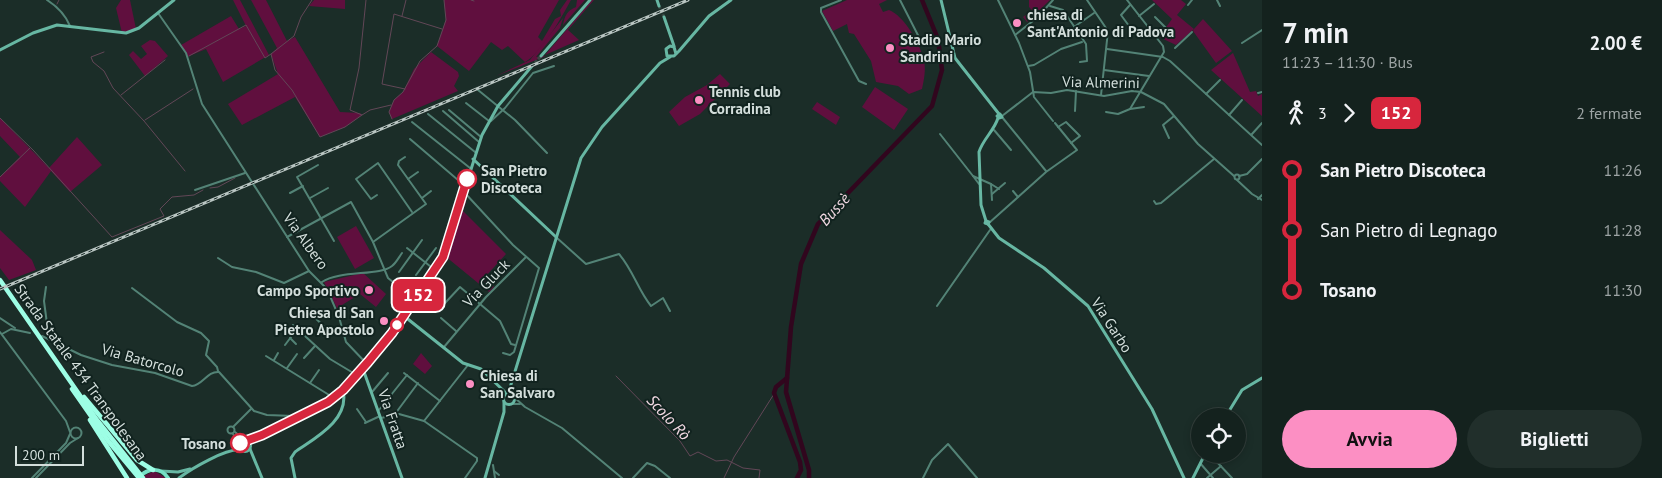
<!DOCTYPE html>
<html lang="it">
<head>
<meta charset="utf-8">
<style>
  :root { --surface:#14221e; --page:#212f2b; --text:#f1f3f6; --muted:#9da4a4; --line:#333f3c; --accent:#fc8fc3 }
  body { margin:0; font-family:"PT Sans",sans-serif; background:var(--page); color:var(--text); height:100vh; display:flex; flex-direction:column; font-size:19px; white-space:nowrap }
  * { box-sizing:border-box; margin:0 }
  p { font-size:16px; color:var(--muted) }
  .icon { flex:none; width:28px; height:28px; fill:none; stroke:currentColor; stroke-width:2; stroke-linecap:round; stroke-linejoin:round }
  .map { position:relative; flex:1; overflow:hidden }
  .details { display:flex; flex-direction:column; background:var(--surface); width:400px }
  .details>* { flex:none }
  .badge { padding:0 10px; border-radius:8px; font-size:18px; line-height:32px }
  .buttons { position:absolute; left:1191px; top:408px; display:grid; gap:10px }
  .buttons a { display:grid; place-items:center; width:55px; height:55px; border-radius:50%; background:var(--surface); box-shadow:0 2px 8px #0003,0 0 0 1px var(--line); font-size:25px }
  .scale { position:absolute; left:15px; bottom:12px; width:69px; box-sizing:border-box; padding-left:5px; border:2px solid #d3dedb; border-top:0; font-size:14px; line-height:18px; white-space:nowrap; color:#d3dedb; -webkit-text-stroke:4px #11231f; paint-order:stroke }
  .map>.badge { position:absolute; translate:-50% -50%; box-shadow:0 0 0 2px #fff }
  .legs { display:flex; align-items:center; gap:8px; height:55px; padding:0 20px; font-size:16px }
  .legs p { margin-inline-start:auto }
  .overview { display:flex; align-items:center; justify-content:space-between; height:85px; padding:0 20px }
  h1 { font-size:28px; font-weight:800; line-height:38px }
  .cta { display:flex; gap:10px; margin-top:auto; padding:10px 20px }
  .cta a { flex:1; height:58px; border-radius:30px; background:var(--accent); color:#111; font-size:20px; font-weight:800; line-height:58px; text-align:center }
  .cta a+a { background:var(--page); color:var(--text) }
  ul { padding:0 20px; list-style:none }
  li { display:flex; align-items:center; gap:18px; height:60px; font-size:19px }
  li i { display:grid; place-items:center; width:8px; height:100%; margin:0 6px; background:currentColor }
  li i::after { content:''; width:12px; height:12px; margin:-6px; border:4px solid; border-radius:50%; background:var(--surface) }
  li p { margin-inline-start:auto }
  li:first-child i { background:linear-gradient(#0000 50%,currentColor 0) }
  li:last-child i { background:linear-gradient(currentColor 50%,#0000 0) }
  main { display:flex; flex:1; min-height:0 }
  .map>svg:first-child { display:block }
</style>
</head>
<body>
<main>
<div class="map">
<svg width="1262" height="478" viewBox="0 0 1262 478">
  <rect width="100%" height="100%" fill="#1b2d28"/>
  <g fill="#600f3e">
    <polygon points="121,0 130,0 136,29 122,33 116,8"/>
    <polygon points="233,0 240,0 269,55 223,82 206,49 187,57 181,45 231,16 239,29 246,26"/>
    <polygon points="251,0 266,0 287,41 295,37 340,112 360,113 362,115 345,127 320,137 295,97 242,125 228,104 278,74 271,54 277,48"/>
    <polygon points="314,0 345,0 345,9 309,6"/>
    <path d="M444,0H559L538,37L542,41L555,19L561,16L560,10L567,0H571C561,18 542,53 525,62L508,46L502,50L491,42L469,71L437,46L446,19Z"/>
    <path d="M577,0H585L563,25C565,15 567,11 576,7Z"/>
    <polygon points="592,0 594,0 568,30 579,40 545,55"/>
    <path d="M847,0H887L879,4L883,12L889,10C903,15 921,44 924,61C926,70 924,80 922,89L909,94L898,86L876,82L871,61L854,34L849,33L847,24L833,31L822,11Z"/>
    <polygon points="1029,0 1050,0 1027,22 1023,17 1032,10 1029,7"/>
    <polygon points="1152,0 1181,0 1186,4 1177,15 1194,29 1203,19 1232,51 1216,63 1193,31 1194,29 1176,45 1159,37 1172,19"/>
    <polygon points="563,18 560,28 536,57 546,56 496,76 530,60"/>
    <polygon points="150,40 155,41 168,56 145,76 129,55 133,51 141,59 147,54 141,46"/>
    <polygon points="431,52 458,72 459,76 454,86 458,91 392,119 389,112 394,100 403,92 414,69"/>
    <polygon points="1233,53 1250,92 1256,91 1258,96 1262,94 1262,116 1211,70"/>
    <polygon points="720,74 730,84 700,114 679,126 669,112 685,97 707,85"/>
    <polygon points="875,87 908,109 894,130 862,107"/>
    <polygon points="817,102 840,117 836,125 812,109"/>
    <polygon points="0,118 49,168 77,137 102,165 70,192 51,171 25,207 0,181 0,177 20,157 0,136"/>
    <polygon points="462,200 466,202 463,211 506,254 484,278 494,287 489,292 445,256"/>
    <polygon points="356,226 374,258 355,269 337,237"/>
    <polygon points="0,230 32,260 36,270 9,280 0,268"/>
    <polygon points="363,273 386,294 376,307 360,294 337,308 324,282"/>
    <polygon points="421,353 432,366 425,374 413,364"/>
    <polygon points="154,471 166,478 140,478"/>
  </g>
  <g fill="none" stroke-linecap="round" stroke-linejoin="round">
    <g stroke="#624757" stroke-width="1">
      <polyline points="312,0 301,17 294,36 271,54 275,70 292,90 320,137 345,127 362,115"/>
      <polyline points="366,0 359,68 350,110 362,115 370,110 391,105"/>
      <polyline points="471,0 474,1"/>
      <polyline points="57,4 59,0"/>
      <polyline points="402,16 406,0"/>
      <polyline points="104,52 91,57 93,62 104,71 113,88 144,121 185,171"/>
      <polyline points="189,56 246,25 265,58 271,54"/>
      <polyline points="405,89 382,84 394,14 442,29"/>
      <polyline points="121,95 165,60"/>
      <polyline points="0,118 33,150 112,237 164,216 160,209 172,197 194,195 203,190"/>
      <polyline points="392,119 389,112 394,100 403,92 420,61 437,46 446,20 444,0"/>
      <polyline points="145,120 193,89"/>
      <polyline points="0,177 30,148"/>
      <polyline points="210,188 218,187 235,178"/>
      <polyline points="616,376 680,441 690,456 698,452 716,461 727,460 743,468 760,470 759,478"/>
      <polyline points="724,478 734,457 774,394"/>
    </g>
    <g stroke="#31061e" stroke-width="4.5">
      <polyline points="787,378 776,387 774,393 800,462 801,470 797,478"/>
      <polyline points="809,478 809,470 786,392 791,327 801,264 818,224 932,106 942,70 938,39 922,0"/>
    </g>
    <g stroke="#374843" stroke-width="3" stroke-dasharray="3 1.5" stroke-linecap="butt">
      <polyline points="659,6 664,17"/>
      <polyline points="532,66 541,56"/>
    </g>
    <g stroke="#538376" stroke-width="2">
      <path d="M47,0C58,7 65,14 70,26"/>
      <polyline points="841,0 821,8 821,12 859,81 866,84"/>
      <polyline points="900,0 923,45"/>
      <polyline points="998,0 1019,43 1030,72 1034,97 1053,121"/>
      <polyline points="1087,0 1108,31 1101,95"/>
      <polyline points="1217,0 1220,6"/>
      <polyline points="1130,5 1121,15 1132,30"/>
      <polyline points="1188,5 1192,0"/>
      <polyline points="1050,6 1063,10 1086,44 1087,61 1080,62"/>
      <polyline points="158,13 186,53 202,104 309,271 327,289 339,317 346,342 366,363"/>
      <polyline points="1139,16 1154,4"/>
      <polyline points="1155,17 1166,28 1157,38"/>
      <polyline points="1074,27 1094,13"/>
      <polyline points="1015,35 1038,17 1053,0"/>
      <polyline points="1242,43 1262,30"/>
      <polyline points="1175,48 1192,32"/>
      <polyline points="1107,49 1163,57 1170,61 1262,145"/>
      <polyline points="1028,66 1034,65 1061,49 1082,42"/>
      <polyline points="1104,70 1149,76"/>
      <polyline points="478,90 515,120 547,153"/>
      <polyline points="1258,93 1262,92"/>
      <polyline points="1206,94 1220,80"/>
      <polyline points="466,103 489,121"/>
      <polyline points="1130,109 1144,107"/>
      <polyline points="449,110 481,137"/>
      <polyline points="443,111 479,142"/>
      <polyline points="1075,111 1076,91"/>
      <polyline points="1106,112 1118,114 1130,109 1164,52 1163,46 1127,0"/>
      <polyline points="428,114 475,152"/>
      <polyline points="1229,115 1242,100"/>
      <polyline points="1002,116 1033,92 1051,93 1067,90 1104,96 1132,91 1141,92 1164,104 1198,144 1234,176"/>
      <polyline points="1002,117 1046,171"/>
      <polyline points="491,121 505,108 533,73 554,66"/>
      <polyline points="412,122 470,168"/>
      <polyline points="1058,127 1066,122 1080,136 1071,143"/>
      <polyline points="994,130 1011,150"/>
      <polyline points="940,134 973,176"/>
      <polyline points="1252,134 1262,123"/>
      <polyline points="1169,138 1163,125 1174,116"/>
      <polyline points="410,139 465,186"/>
      <polyline points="405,157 399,161 398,165 426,204 373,242 388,278 415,300"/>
      <polyline points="318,165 297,177 334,241"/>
      <circle cx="1237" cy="177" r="2.5"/>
      <polyline points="1239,176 1247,174 1262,159"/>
      <polyline points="408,179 418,172"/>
      <polyline points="1237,180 1252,194 1262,200"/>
      <polyline points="979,184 973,176 991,184 992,200"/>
      <polyline points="991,184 999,189"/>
      <polyline points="195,190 245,173"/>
      <polyline points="1013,191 1018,197"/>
      <polyline points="464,192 513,245 539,268 514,352 510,355 503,353"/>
      <polyline points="290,193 303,186"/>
      <polyline points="992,194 1005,183"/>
      <polyline points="377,195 371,199 356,179 378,163 412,212"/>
      <polyline points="310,198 328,188"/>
      <polyline points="422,198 431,191"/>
      <polyline points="1258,199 1262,195"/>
      <polyline points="1154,201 1156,204 1161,203 1214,159"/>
      <polyline points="989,223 1046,172 1077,150 1055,123"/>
      <polyline points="287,237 351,202 373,242"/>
      <path d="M557,238L586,264L619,254C633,270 638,290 651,306L663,298L670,311"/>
      <polyline points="407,248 435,270"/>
      <polyline points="218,258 232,267 256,272 284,283 309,271"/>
      <polyline points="399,272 422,240"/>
      <polyline points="416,275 436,248"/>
      <path d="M322,282C339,270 380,276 392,266C396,263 399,257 402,253"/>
      <polyline points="46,287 44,301 49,339"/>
      <polyline points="132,288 177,322 201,333 209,341 206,355 217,367 218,371"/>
      <polyline points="445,303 460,287 500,321 511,344 515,345"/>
      <polyline points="937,306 990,230"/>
      <polyline points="311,314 331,333 342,328"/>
      <polyline points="0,318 15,328"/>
      <polyline points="441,318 456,331"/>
      <polyline points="293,325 330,359 355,374"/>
      <polyline points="0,332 66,421 70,432"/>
      <polyline points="2,334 11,329 30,333"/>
      <path d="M42,336L81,355L112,365L155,373L192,386C203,385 207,371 219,372L254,411L267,415L294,416L296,419"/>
      <polyline points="290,338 296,344"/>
      <polyline points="285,345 297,329"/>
      <polyline points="444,347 486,297 526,257"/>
      <polyline points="266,356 334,398"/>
      <polyline points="304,358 315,346"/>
      <polyline points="274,360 278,353"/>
      <polyline points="287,368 297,354"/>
      <polyline points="404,373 440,401"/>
      <polyline points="310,383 319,370"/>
      <polyline points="372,392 388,373"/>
      <polyline points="514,397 525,407 562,428 622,478"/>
      <polyline points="511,404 520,404"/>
      <polyline points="357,409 366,422"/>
      <polyline points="379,410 407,375"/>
      <polyline points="395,414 418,383"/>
      <polyline points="381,418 399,414 424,421 468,365"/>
      <polyline points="424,421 477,458 477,461 465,478"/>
      <polyline points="365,423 380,416"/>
      <circle cx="231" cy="430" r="3.5"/>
      <polyline points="233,427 251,409"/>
      <circle cx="76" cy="433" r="5.5"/>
      <polyline points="235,432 244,440"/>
      <polyline points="233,434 240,444"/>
      <polyline points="1238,452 1239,453"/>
      <polyline points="1215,460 1232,478"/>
      <polyline points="1200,463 1213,478"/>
      <polyline points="493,465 495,478"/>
      <polyline points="494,471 499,475"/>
      <polyline points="32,478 66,443 70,434"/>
      <polyline points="36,478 70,443 78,438"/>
      <polyline points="633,478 647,463 655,466 670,478"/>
      <polyline points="923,478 932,460 948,444 977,478"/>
      <polyline points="1207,478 1221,466"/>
    </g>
    <g stroke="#67b7a3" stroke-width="3">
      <polyline points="657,0 659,6"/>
      <polyline points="941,0 955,58 999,114"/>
      <polyline points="664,17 674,46"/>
      <polyline points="0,50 33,33 57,25 126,33 139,28 174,0"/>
      <polyline points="676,54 674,47 670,46 666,49 667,56 674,56 679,51 709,16 731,0"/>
      <polyline points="541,56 590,0"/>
      <polygon points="1000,114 1002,117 999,118 997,116"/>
      <polyline points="473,159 556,237"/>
      <path d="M986,221L981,205L979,152C983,139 994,131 998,118"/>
      <polygon points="986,221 989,222 988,224 985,223"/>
      <polyline points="988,224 999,238 1044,268 1088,306 1152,409 1184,478"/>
      <polyline points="404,316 463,363 481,369 507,394"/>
      <polyline points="363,369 402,478"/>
      <circle cx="509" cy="399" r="5.5"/>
      <polyline points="508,394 581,158 602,127 660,63 670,57"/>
      <polyline points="1226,416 1242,390 1262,378"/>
      <circle cx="245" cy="446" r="5.5"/>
      <polyline points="248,441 334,398 386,341 442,260 482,135 498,106 532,66"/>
      <polyline points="250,449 262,478"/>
      <polyline points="161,471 178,472 190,469"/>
      <path d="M179,478C191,469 226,448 241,450"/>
      <path d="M295,478L291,458L295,452C315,438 350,420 343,390"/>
      <polyline points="485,478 504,412 504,402"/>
      <polyline points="1193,478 1205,454"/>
    </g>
    <path stroke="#76dfc5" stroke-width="4" d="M140,476C149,468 161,467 168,478"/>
    <g stroke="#9dfee5" stroke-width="4.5">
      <polyline points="0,280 97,420 143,478"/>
      <polyline points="72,389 109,442 139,478"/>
      <polyline points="84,397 137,460 153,470"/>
      <polyline points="90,420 127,478"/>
    </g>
    <g stroke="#b9c5c2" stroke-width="3">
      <polyline id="rail" points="0,289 688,0"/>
    </g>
    <use href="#rail" stroke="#11231f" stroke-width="1" stroke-dasharray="4" stroke-linecap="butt"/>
  </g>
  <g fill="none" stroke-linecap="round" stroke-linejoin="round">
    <g stroke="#fff" stroke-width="11">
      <polyline id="line-1" points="240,443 262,435 328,402 343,390 368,362 392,333 443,257 467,179"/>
    </g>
    <use href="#line-1" stroke="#d7263d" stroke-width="8"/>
  </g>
  <g fill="#fc8fc3" stroke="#11231f" stroke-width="2">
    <circle cx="1017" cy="23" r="5"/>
    <circle cx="890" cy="48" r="5"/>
    <circle cx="699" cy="100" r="5"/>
    <circle cx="369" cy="290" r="5"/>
    <circle cx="384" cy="321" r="5"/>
    <circle cx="470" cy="384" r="5"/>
  </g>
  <g fill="#fff" stroke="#d7263d" stroke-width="2.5">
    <circle cx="467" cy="179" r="9"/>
    <circle cx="397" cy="325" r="6"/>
    <circle cx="240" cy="443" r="9"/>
  </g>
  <g text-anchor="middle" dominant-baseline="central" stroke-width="4" stroke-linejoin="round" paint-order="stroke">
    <g font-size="15" font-weight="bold" fill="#d3dedb" stroke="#11231f" text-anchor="start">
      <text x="1027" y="14">chiesa di<tspan x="1027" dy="17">Sant'Antonio di Padova</tspan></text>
      <text x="900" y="39">Stadio Mario<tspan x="900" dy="17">Sandrini</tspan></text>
      <text x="709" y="91">Tennis club<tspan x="709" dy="17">Corradina</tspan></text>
      <text x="359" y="290" text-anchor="end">Campo Sportivo</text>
      <text x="374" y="312" text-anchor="end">Chiesa di San<tspan x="374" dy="17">Pietro Apostolo</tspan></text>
      <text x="480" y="375">Chiesa di<tspan x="480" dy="17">San Salvaro</tspan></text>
    </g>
    <g font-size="15" fill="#d3dedb" stroke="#11231f">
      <text transform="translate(1101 82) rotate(1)">Via Almerini</text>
      <text transform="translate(306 241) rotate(54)">Via Albero</text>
      <text transform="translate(486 283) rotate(-46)">Via Gluck</text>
      <text transform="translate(1112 325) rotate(57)">Via Garbo</text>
      <text transform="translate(143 360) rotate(16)">Via Batorcolo</text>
      <text transform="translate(81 372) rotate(54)">Strada Statale 434 Transpolesana</text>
      <text transform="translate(393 419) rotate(71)">Via Fratta</text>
    </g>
    <g font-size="15" font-weight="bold" fill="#d3dedb" stroke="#11231f" text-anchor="start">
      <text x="481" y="170">San Pietro<tspan x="481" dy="17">Discoteca</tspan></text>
      <text x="226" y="443" text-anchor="end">Tosano</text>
    </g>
    <g font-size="16" font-style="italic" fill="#f1d8e2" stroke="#11231f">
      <text transform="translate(834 209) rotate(-48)">Bussè</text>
      <text transform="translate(669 417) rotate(47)">Scolo Rò</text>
    </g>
  </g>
</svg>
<div class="buttons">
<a><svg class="icon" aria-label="locate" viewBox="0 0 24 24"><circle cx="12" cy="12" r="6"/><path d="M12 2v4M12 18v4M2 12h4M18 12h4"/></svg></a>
</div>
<div class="scale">200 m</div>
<b class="badge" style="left:418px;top:295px;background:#d7263d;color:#fff">152</b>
</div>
<section class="details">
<div class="overview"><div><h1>7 min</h1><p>11:23 – 11:30 · Bus</p></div><b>2.00 €</b></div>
<div class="legs"><svg class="icon" aria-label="walk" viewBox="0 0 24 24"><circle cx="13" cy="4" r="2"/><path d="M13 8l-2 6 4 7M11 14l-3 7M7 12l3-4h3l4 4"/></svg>3<svg class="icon" aria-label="forward" viewBox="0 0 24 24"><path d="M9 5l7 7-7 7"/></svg><b class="badge" style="background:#d7263d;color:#fff">152</b><p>2 fermate</p></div>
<ul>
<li><i style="color:#d7263d"></i><b>San Pietro Discoteca</b><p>11:26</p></li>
<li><i style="color:#d7263d"></i><span>San Pietro di Legnago</span><p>11:28</p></li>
<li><i style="color:#d7263d"></i><b>Tosano</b><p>11:30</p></li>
</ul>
<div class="cta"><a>Avvia</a><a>Biglietti</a></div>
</section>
</main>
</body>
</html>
